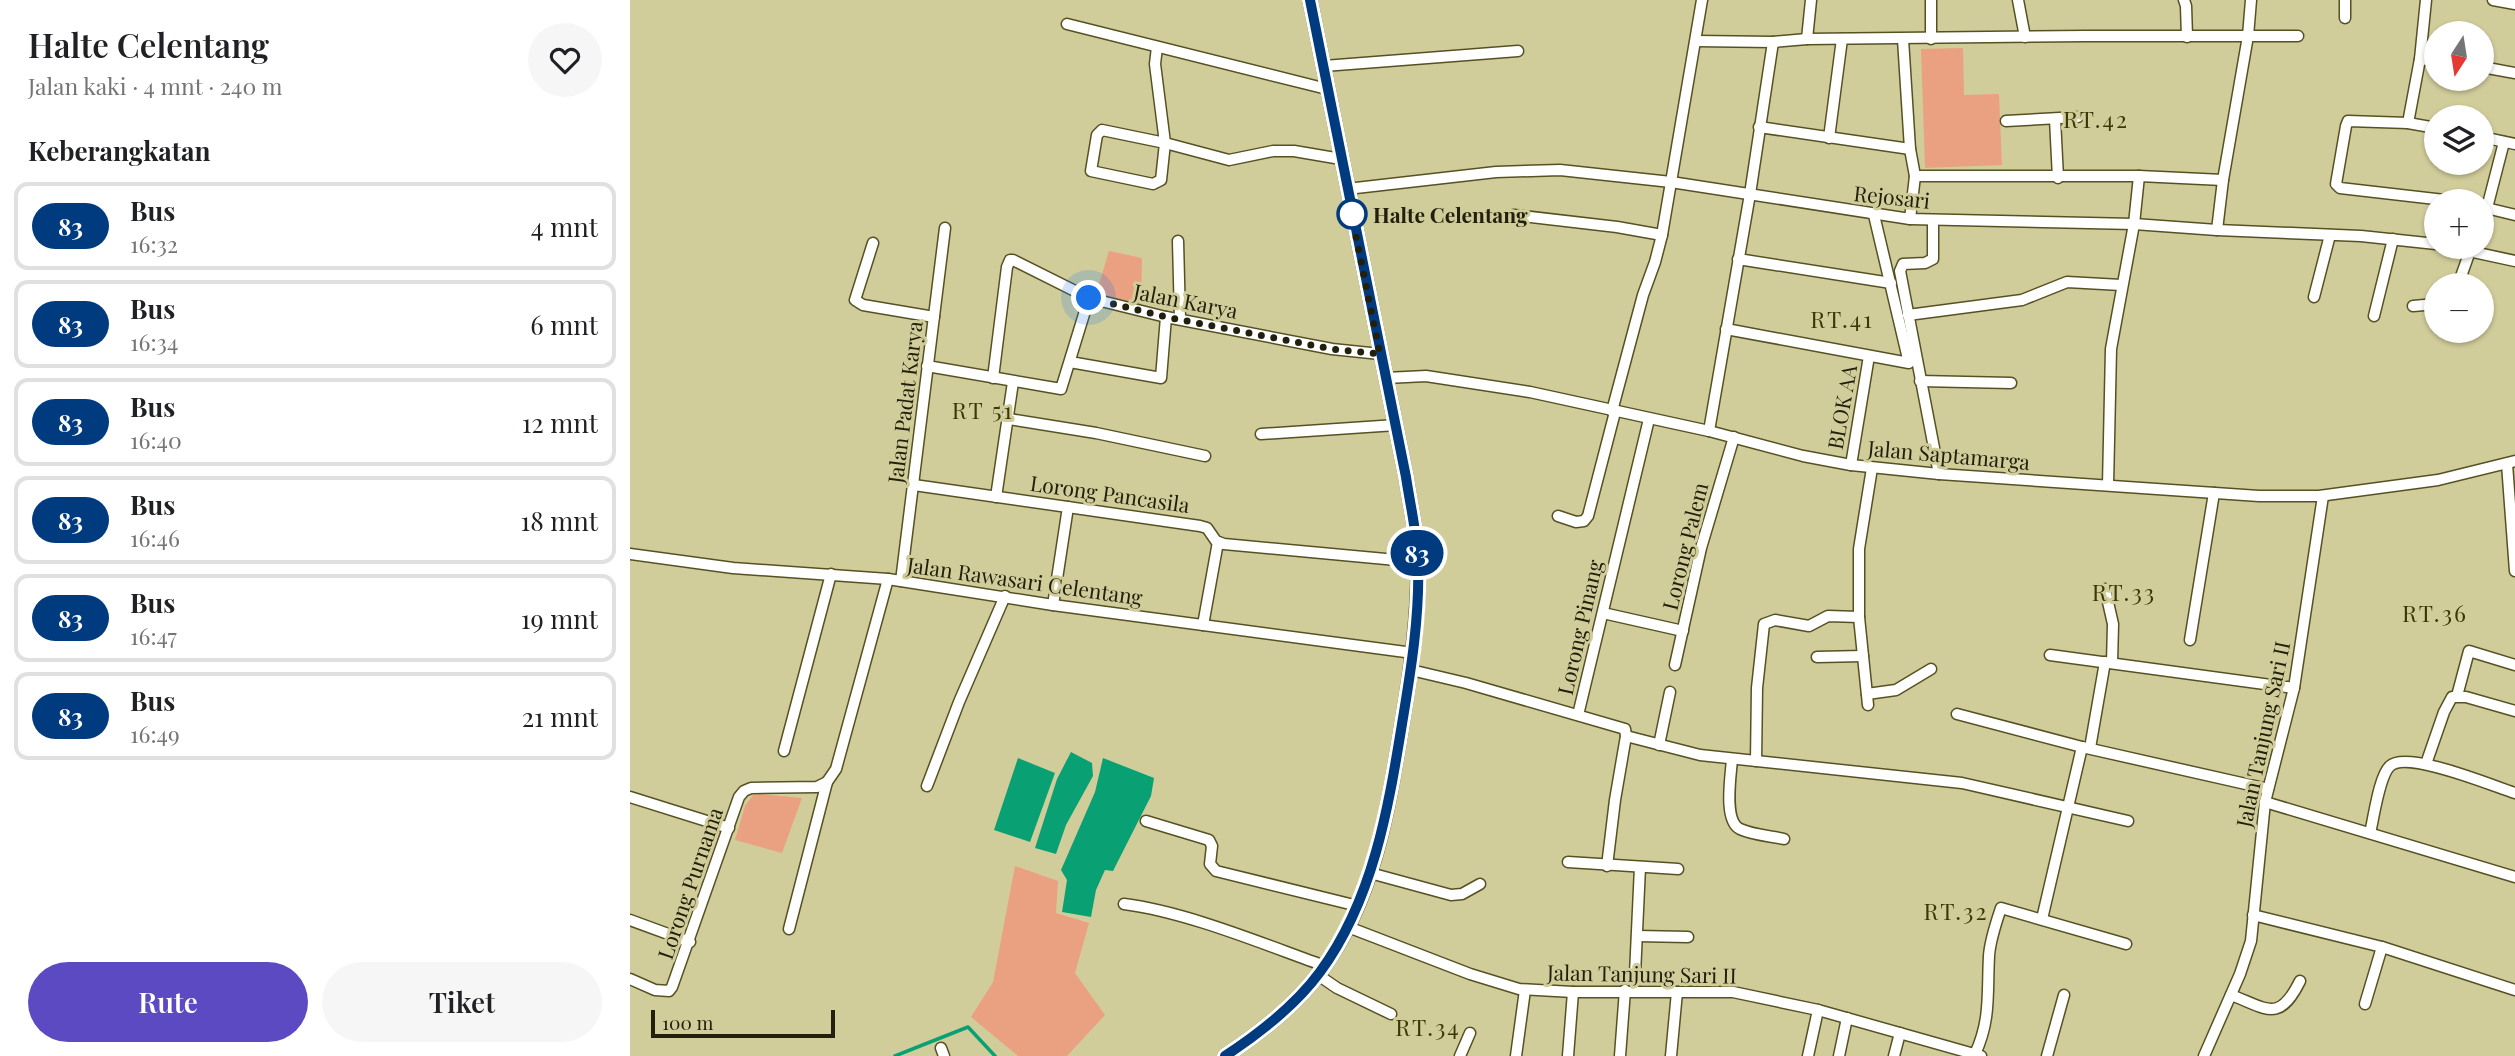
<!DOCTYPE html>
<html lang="id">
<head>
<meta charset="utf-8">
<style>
  :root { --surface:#fff; --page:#f6f6f6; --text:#202124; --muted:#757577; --line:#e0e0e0; --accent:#5b4ac2 }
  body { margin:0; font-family:"Playfair Display",serif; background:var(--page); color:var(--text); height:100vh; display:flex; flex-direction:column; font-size:26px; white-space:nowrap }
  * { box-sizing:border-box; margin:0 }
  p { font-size:23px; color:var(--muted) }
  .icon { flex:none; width:38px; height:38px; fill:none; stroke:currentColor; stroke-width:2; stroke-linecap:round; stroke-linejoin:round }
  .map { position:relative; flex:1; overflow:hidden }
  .drawer { display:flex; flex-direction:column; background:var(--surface); width:630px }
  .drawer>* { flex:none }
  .badge { padding:0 14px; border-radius:23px; font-size:24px; line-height:46px }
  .needle { width:46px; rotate:192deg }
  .tools { position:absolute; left:1794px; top:21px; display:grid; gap:14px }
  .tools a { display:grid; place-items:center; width:70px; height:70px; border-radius:50%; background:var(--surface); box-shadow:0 2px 5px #0004; font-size:35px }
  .scale { position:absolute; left:21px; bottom:18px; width:184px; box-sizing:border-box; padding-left:7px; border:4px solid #22200d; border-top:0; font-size:19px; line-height:24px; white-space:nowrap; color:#22200d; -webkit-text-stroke:5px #d1cd9b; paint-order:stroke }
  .you { position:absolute; width:35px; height:35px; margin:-18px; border:5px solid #fff; border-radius:50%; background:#1a73e8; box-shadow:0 0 0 10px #1a73e833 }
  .map>.badge { position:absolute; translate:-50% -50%; box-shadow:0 0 0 4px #fff }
  h2 { padding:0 28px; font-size:26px; line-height:63px }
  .round { display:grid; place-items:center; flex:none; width:74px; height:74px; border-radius:37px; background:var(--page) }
  .head { display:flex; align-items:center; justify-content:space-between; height:119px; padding:0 28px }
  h1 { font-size:33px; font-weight:600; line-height:52px }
  .button { display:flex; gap:14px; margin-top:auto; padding:14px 28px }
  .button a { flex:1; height:80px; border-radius:42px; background:var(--accent); color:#fff; font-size:28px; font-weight:600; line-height:80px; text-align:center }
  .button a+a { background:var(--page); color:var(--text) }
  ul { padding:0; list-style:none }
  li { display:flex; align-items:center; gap:21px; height:88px; margin:0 14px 10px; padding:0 14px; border:4px solid var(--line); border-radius:14px }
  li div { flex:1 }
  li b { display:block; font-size:26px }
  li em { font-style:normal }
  li .badge { min-width:77px; font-weight:700; text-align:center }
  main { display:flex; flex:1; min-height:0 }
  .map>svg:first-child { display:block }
</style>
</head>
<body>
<main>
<section class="drawer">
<div class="head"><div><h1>Halte Celentang</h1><p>Jalan kaki · 4 mnt · 240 m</p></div><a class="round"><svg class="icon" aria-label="heart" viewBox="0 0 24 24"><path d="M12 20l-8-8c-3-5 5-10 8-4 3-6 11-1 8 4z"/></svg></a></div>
<h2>Keberangkatan</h2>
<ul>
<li><span class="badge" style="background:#003b80;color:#fff">83</span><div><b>Bus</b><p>16:32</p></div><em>4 mnt</em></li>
<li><span class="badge" style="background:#003b80;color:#fff">83</span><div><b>Bus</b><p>16:34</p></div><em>6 mnt</em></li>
<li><span class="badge" style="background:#003b80;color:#fff">83</span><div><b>Bus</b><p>16:40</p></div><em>12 mnt</em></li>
<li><span class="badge" style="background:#003b80;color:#fff">83</span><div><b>Bus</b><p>16:46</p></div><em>18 mnt</em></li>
<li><span class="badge" style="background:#003b80;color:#fff">83</span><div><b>Bus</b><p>16:47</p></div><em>19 mnt</em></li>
<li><span class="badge" style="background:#003b80;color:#fff">83</span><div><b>Bus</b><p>16:49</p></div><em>21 mnt</em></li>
</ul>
<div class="button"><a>Rute</a><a>Tiket</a></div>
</section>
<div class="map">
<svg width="1885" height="1056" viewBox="0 0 1885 1056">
  <rect width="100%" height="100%" fill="#d1cd9b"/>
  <g fill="#eaa181">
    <polygon points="1333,48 1334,95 1369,94 1372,165 1295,168 1291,49"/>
    <polygon points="479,251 512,258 511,306 466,294"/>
    <polygon points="130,794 172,798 152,853 105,840 115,806 123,795"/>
    <polygon points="385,866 428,881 426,913 459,923 445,973 475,1015 437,1056 388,1056 341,1017 363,982"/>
  </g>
  <g fill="#09a173">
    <polygon points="441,752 462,763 463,776 436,825 426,854 405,848 427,779"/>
    <polygon points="388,758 425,773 400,842 364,830"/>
    <polygon points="473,758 524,778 521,796 483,871 475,870 466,890 461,917 432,912 437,880 431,870 465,792"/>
  </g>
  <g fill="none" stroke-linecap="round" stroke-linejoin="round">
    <polyline stroke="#09a173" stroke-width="3.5" points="265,1056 338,1027 365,1056"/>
    <g stroke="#555123" stroke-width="13">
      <g id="minor">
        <polyline points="1388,0 1395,37"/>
        <polyline points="1554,0 1556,6 1557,37"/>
        <polyline points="1621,0 1618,36 1668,36"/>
        <polyline points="1796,0 1790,59 1778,123 1806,128"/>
        <polyline points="1863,0 1885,4"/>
        <polyline points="1715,18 1715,0"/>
        <polyline points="437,24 697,89"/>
        <polyline points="1177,39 1181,0"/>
        <polyline points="1273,39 1280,149 1285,176 1509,176 1593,180"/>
        <polyline points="1301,39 1301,0"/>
        <polyline points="1066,41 1143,42 1120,194 1079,431"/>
        <polyline points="1143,42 1177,39 1455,36 1618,36 1593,180 1587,230"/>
        <polyline points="527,47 525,64 535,143 531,180 523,184 461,171 467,135 472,130 535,143 599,160 643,151 664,151 711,159"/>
        <polyline points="1790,59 1806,61"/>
        <polyline points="694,66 888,51"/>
        <polyline points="1852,67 1885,73"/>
        <polyline points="1425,119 1428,178"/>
        <polyline points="1376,121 1448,117"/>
        <polyline points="1778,123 1718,121 1716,126 1706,184 1710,188 1823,201"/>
        <polyline points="1129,127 1280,149"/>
        <polyline points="1852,137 1885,144"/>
        <polyline points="1199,138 1212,39"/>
        <polyline points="717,189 866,172 930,170 1041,182 1280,219 1504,224 1587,230 1731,236 1806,244"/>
        <polyline points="1852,207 1885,215"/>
        <polyline points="1857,208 1874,142"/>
        <polyline points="884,215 987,227 1032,235"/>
        <polyline points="1280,219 1285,176"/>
        <polyline points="1303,220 1303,259 1295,263 1273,264 1270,271 1309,474"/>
        <polyline points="548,241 550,319"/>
        <polyline points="243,243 225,300 233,305 304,317"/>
        <polyline points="1820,247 1885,261"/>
        <polyline points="1108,259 1261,283"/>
        <polyline points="1828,285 1840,251"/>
        <polyline points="1684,297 1700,235"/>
        <polyline points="1783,306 1806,304"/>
        <polyline points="1278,315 1392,300 1437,282 1491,285"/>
        <polyline points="1744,316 1763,239"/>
        <polyline points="1096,329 1279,363 1244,215"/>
        <polyline points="440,362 531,378 536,317"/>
        <polyline points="297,366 431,389 459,298 536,317 702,349 750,354"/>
        <polyline points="363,378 377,267 380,260 383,260 459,298"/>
        <polyline points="756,378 796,376 900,392 1079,431 1173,456 1221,465 1309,474 1629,496 1689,496 1808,480 1885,461"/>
        <polyline points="1290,381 1381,383"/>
        <polyline points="982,411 1013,295 1025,262 1032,235 1072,0"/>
        <polyline points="379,419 466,433 575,456"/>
        <polyline points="631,434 766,425"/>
        <polyline points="1877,464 1885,571"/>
        <polyline points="1221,465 1239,356"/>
        <polyline points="284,485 570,526 577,528 586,541 594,544 788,562"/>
        <polyline points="1478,485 1481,349 1504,224 1509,176"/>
        <polyline points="366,497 383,382"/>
        <polyline points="928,516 946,522 954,521 958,516 985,412"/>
        <polyline points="0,554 103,568 258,579 423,605 783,653"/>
        <polyline points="271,581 315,228"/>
        <polyline points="1475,589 1483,624 1482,663"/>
        <polyline points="423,605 438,507"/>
        <polyline points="973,613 1053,631"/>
        <polyline points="573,625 588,542"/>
        <polyline points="1560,640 1584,493"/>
        <polyline points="1420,655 1664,688"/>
        <polyline points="1187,657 1233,656"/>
        <polyline points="1045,665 1071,548 1104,437"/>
        <polyline points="781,670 836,683 995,729 996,736 985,800 977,866"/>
        <polyline points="1237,694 1266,690 1301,669"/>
        <polyline points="1827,696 1839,651 1885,665"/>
        <polyline points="1238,705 1229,617 1229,549 1242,468"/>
        <polyline points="1327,714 1452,747 1638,789"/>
        <polyline points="948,715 1019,419"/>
        <polyline points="996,736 1070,755 1332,783 1498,821"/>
        <polyline points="1029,745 1040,692"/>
        <polyline points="1460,748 1475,662"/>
        <polyline points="154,751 201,574"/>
        <path d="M1102,759C1101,775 1093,821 1110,829C1123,835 1141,836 1154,839"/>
        <polyline points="1126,761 1127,688 1134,624 1145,620 1179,626 1198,616 1229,617"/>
        <polyline points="1796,764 1814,712 1822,697 1836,697 1885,711"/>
        <polyline points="297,786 329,702 375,596"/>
        <polyline points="0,797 99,828"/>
        <polyline points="1635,802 1885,877"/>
        <polyline points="516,821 579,840 582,846 580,864 586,871 728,906"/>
        <path d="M1740,833C1744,817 1749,776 1760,766C1777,750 1863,786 1885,793"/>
        <polyline points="938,862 1048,869"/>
        <polyline points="740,873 821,895 832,894 850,884"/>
        <path d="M494,904C557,912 633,944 695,966"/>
        <polyline points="1623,915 1752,947 1885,990"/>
        <polyline points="1412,919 1452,747"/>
        <polyline points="0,920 60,942"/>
        <polyline points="718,927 840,974 889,989 943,992 1103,992 1188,1010 1351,1056"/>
        <polyline points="159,929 197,782"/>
        <polyline points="1007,936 1058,937"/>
        <polyline points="1005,974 1010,867"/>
        <polyline points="688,975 707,988 761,1014"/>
        <polyline points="0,979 25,990 39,991 42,987 109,797 114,791 121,788 187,787 197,782 206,769 258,579"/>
        <path d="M1601,995C1638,1009 1649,1023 1670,981"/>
        <polyline points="1735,1004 1752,947"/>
        <polyline points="311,1048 314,1056"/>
        <path d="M1345,1054C1361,1020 1357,993 1359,956C1360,940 1366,923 1371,908L1496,944"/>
        <polyline points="830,1056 840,1033"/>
        <polyline points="886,1056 895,990"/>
        <polyline points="938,1056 943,992"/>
        <polyline points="990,1056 995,990"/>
        <polyline points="1041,1056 1047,992"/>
        <polyline points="1178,1056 1188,1010"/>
        <polyline points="1209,1056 1217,1018"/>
        <polyline points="1264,1056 1270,1033"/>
        <polyline points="1417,1056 1434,995"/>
        <polyline points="1574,1056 1610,974 1621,941 1635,802 1664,688 1693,496"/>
      </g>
    </g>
    <g stroke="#555123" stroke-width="16">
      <path id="tertiary" d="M595,1056C630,1033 665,1006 690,972C744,900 758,810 772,724C781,670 789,615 788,561C787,533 780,504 776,477L680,0"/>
    </g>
    <use href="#minor" stroke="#fff" stroke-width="10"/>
    <use href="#tertiary" stroke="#fff" stroke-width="12"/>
  </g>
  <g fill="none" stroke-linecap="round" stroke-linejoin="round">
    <g stroke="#fff" stroke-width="16">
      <path id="line" d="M595,1056C630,1033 665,1006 690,972C743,900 758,810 772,724C781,670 790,615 788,561C787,533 780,504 776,477L680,0"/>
    </g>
    <use href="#line" stroke="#003b80" stroke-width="10"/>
    <polyline stroke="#22200d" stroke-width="7" stroke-dasharray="0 12.6" points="459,298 536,317 702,349 750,354 721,212 722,214"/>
  </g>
  <circle fill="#fff" stroke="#003b80" stroke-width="3.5" cx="722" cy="214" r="14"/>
  <g text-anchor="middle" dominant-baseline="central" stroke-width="6" stroke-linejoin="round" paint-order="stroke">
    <g font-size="21" fill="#22200d" stroke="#d1cd9b">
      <text transform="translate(1262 196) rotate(6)">Rejosari</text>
      <text transform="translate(556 300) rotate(11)">Jalan Karya</text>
      <text transform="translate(274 402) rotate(-83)">Jalan Padat Karya</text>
      <text transform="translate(1211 407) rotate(-80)">BLOK AA</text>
      <text transform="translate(1319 454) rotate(5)">Jalan Saptamarga</text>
      <text transform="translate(480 493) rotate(8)">Lorong Pancasila</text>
      <text transform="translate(1054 546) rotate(-76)">Lorong Palem</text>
      <text transform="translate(395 580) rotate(8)">Jalan Rawasari Celentang</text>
      <text transform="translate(949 627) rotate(-77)">Lorong Pinang</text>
      <text transform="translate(1632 734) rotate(-78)">Jalan Tanjung Sari II</text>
      <text transform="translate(59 883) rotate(-71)">Lorong Purnama</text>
      <text transform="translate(1012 973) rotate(1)">Jalan Tanjung Sari II</text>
    </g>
    <g font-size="21" font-weight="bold" fill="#22200d" stroke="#d1cd9b" text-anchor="start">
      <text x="743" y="214">Halte Celentang</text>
    </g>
    <g font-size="23" letter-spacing="2" fill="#3c3806" stroke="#d1cd9b">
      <text x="1466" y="118">RT.42</text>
      <text x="1212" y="318">RT.41</text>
      <text x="353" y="409">RT 51</text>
      <text x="1494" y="591">RT.33</text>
      <text x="1805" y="612">RT.36</text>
      <text x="1326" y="910">RT.32</text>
      <text x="798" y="1026">RT.34</text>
    </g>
  </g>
</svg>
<div class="tools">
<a><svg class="needle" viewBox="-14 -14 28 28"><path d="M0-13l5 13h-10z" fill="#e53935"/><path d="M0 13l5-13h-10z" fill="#757577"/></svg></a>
<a><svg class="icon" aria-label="layers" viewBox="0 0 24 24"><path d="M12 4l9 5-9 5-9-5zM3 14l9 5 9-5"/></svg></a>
<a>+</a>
<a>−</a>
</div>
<div class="scale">100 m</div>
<div class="you" style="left:459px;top:298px"></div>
<b class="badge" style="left:787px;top:553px;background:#003b80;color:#fff">83</b>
</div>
</main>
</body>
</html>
